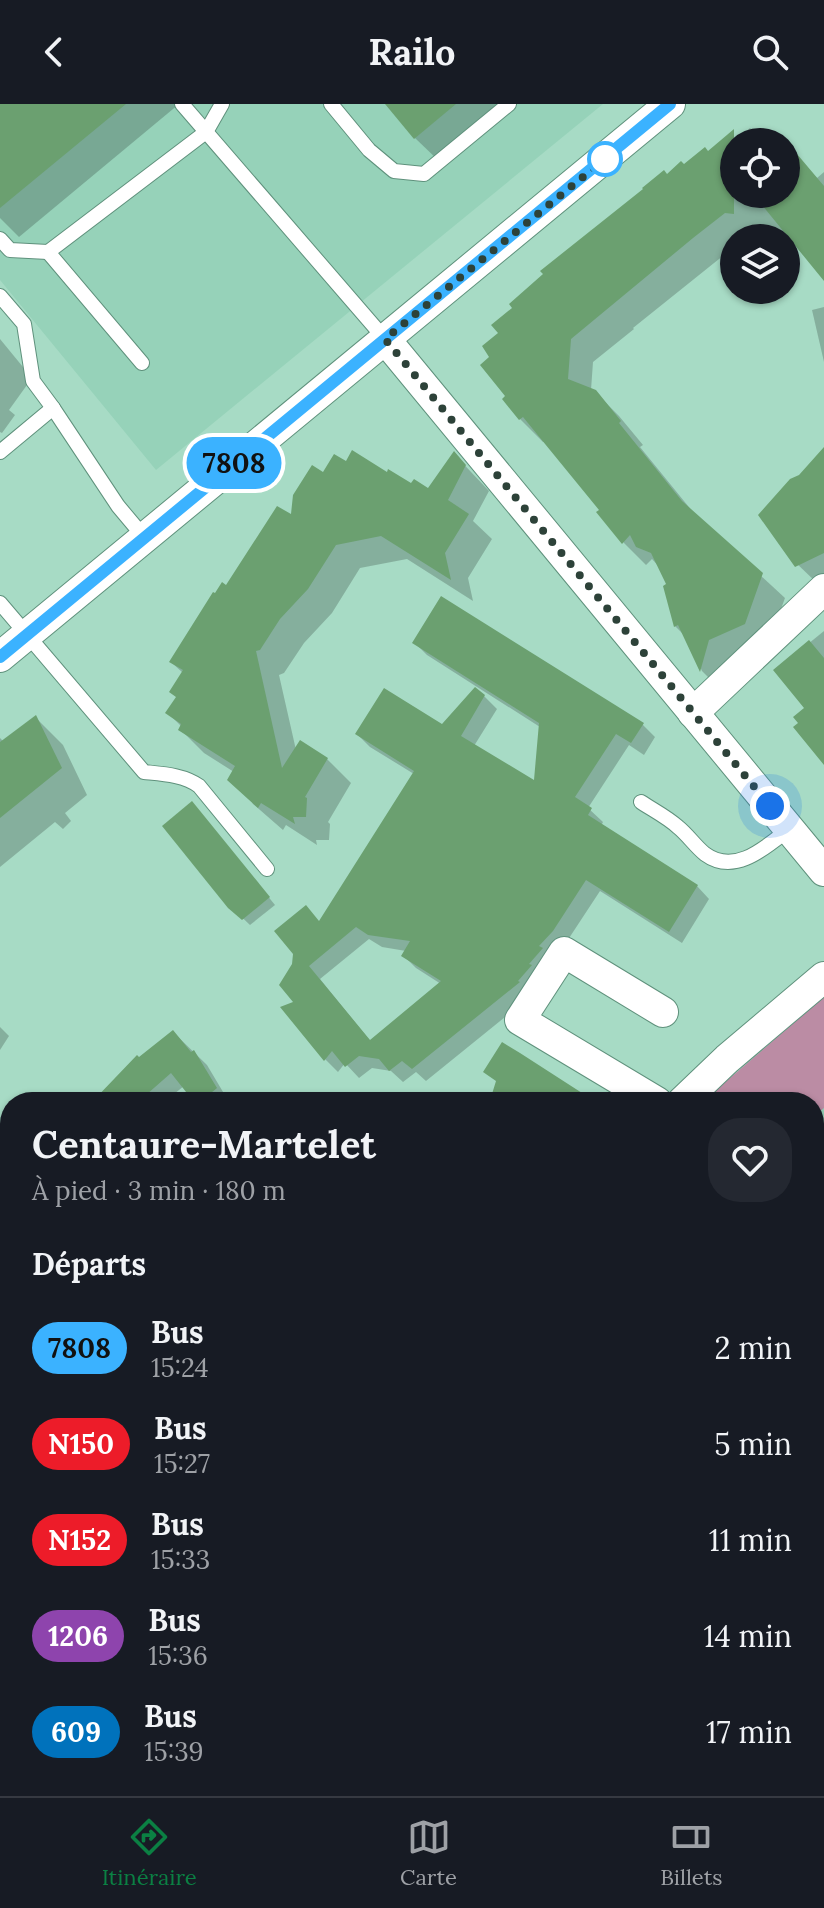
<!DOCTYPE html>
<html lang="fr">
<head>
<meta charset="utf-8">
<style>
  :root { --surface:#171b24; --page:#242831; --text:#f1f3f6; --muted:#9ea1a6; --line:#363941; --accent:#0b8043 }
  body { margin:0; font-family:Lora,serif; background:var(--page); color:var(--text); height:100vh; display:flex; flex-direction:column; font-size:30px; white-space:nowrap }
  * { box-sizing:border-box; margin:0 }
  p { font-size:26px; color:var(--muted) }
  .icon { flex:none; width:44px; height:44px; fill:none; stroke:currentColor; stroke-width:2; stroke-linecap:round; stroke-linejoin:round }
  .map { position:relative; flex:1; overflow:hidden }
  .details { position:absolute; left:0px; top:988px; width:824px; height:704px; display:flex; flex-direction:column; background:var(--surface); border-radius:32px 32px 0 0; box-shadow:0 2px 6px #0004 }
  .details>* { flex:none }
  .badge { padding:0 16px; border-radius:26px; font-size:28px; line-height:52px }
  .controls { position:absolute; left:720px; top:24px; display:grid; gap:16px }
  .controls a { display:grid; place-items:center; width:80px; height:80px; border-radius:50%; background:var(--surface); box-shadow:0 2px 6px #0004; font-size:40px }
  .you { position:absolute; width:40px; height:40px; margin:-20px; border:6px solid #fff; border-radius:50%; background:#1a73e8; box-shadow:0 0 0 12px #1a73e833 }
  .map>.badge { position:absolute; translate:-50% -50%; box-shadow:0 0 0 4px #fff }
  h2 { padding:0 32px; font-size:30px; line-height:72px }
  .round { display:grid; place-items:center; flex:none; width:84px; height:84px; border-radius:32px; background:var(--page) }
  .head { display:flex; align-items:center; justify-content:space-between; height:136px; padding:0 32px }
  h1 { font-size:38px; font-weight:700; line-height:60px }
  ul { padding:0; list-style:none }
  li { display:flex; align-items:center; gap:24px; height:96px; padding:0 32px }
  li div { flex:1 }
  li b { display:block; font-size:30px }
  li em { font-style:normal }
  li .badge { min-width:88px; font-weight:700; text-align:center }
  header { display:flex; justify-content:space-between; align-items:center; height:104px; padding:0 32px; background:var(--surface); font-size:36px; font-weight:700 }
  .tabs { display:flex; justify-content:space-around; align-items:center; height:112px; border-top:2px solid var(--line); background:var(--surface); font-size:22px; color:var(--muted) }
  .tabs a { display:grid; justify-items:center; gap:4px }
  .tabs .active { color:var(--accent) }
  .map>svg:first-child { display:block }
</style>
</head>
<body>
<header><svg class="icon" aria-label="back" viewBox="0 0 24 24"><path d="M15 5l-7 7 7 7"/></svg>Railo<svg class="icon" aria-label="search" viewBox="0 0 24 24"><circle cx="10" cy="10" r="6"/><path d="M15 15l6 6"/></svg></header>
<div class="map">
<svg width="824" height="1692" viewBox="0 0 824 1692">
  <rect width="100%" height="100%" fill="#a7dbc5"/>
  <g fill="#96d2b9">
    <polygon points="0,0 603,0 156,366 0,176"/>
    <polygon points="824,944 824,1218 814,1226 814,998 758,998"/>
    <polygon points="10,1632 10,1682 184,1682 172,1692 0,1692 0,1641"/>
  </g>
  <g fill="#bb8ca4">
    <polygon points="824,893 824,1004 814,1012 814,998 702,998"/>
    <polygon points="824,1143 824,1218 814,1226 814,1151"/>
  </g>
  <g fill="#0003" fill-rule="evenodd">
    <polygon points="0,0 179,0 19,133 0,114"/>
    <polygon points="387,0 510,0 440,58 415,34"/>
    <polygon points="750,24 761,36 769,27 780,38 734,38 734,90 786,90 786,44 817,74 824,68 824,174 792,135 749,131 745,134 734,134 734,143 633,224 634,225 593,258 591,286 595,288 619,312 643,341 640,343 697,413 785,494 767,543 724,589 702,567 686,533 675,522 669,481 661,465 652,455 646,461 624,439 599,408 602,406 545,337 543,338 520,315 505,296 667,72 708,49 734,37"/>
    <polygon points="824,203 824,258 812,206"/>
    <polygon points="0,235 32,274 9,306 15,311 2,329 0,328"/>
    <polygon points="454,350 489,387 473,417 492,435 468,474 473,497 407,455 360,464 332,509 304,539 284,569 279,571 296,646 300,639 327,655 351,679 328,718 330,720 329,736 316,736 317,741 286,721 283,726 253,700 234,668 204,649 180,625 182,623 168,609 177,594 183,569 171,558 227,484 293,414 323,370 412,382 429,387"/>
    <polygon points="824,355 824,477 818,480 793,456"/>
    <path d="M442,495L643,621L655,633L644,651L629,641L588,704L603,718L601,722L697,782L709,795L682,839L600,787L531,892L426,977L416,968L403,978L391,967L372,964L359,974L345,959L338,968L325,955L296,899L320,819L414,670L370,643L357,630L442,623L484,592L497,605L474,642L536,679L540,623L427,551L415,539ZM369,835L382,843L406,847L403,851L416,864L441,880L371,938L320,875Z"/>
    <polygon points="824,527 824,658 807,604 776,566"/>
    <polygon points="36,614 63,641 87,691 65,709 71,717 63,725 55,718 0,763 0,634 3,637"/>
    <polygon points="198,706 275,801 250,821 230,802"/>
    <polygon points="0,923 9,932 0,946"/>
    <polygon points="173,928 207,961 229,998 197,998 184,982 164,998 102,998 139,956"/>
    <polygon points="10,1020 10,1134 0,1118 0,1026"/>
    <polygon points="824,1221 824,1271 814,1279 814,1229"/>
    <polygon points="814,1341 824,1353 824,1459 814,1447"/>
    <polygon points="0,1358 10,1370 10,1522 0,1531"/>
    <polygon points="824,1624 824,1692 740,1692 752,1682 814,1682 814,1632"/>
    <polygon points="187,1682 266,1682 275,1692 175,1692"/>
    <polygon points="502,1682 588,1682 596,1692 510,1692"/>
  </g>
  <g fill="#6ba070" fill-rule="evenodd">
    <polygon points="0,0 126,0 0,104"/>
    <polygon points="385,0 456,0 414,35"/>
    <polygon points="734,25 734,110 725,109 693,134 571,235 568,275 596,286 621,317 619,319 682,397 763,469 745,520 709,536 700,568 678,521 674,523 663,482 666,480 651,449 636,443 630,431 622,440 596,408 599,406 523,313 519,316 502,295 505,292 480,261 489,253 482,242 498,229 491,221 512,204 509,200 543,170 540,167 643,85 642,84 664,66 667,70 681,57 684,60 705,43 708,47"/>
    <polygon points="786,37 824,82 824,177 753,90 786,90"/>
    <polygon points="824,343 824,449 795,463 758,411 790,375 799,371"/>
    <polygon points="352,346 387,368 388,365 411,379 414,375 428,384 454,347 466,361 448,396 469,410 445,449 451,476 381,432 336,441 308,485 280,515 260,546 256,547 282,664 300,636 328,654 305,693 307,694 306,713 293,713 295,720 261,699 258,704 227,676 235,662 178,626 181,620 165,609 176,593 169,588 183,566 169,558 213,488 215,489 222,478 226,481 277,402 291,410 293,391 312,361 323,368 334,350 346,357"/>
    <path d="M441,492L644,619L631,639L616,630L575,693L592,704L588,711L698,781L669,828L586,776L553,827L539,842L543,844L529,860L532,861L518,877L520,878L412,965L402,957L389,967L379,955L359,952L345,963L332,947L324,957L280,903L293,898L279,881L292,860L293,850L274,827L306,801L319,817L414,667L355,630L384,584L442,620L475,583L485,591L461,632L534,676L539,619L412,539ZM356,823L368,831L410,837L401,852L441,877L370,936L309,862Z"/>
    <polygon points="809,536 824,554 824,661 793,623 798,619 793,613 804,604 773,566"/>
    <polygon points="36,611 62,664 0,714 0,638"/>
    <polygon points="192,697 270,793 242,816 228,804 162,722"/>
    <polygon points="173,926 191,948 194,946 217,984 200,998 194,998 171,969 138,998 92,998 137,951 139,953"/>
    <polygon points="502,938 520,949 596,998 504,998 492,990 496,977 483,968"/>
  </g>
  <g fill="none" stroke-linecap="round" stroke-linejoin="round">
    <g stroke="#5f917c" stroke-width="16">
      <g id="service">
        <polyline points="182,0 385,235"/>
        <polyline points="331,0 369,46 394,67 424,70 509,0"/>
        <polyline points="0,135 10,146 48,148"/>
        <polyline points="0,192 24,220 33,277 53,304 118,402 144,433"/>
        <polyline points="142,259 48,148 206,28 222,0"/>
        <polyline points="0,348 53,304"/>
        <path d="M0,499L144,668C163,670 184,671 199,682L267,765"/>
        <path d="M641,698C653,706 667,713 678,723C688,731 695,742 705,750C735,772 766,743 789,725"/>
        <polyline points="0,1576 10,1568"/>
      </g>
    </g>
    <g stroke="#5f917c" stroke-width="32">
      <g id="minor">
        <polyline points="385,235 824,767"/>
        <polyline points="0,553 670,0"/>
        <polyline points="693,609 824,485"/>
        <polyline points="657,998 520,916 564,848 663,908"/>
        <polyline points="682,998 727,955 824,873"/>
        <polyline points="814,1286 824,1298"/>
      </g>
    </g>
    <g stroke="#5f917c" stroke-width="40">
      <g id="tertiary">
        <polyline points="0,1278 10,1290"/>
        <polyline points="332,1682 340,1692"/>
      </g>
    </g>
    <use href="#service" stroke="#fff" stroke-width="14"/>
    <use href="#minor" stroke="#fff" stroke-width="30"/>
    <use href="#tertiary" stroke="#fff" stroke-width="38"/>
    <g stroke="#6d9383" stroke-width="9">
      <g id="rail">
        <polyline points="814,1068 824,1060"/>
        <polyline points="814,1091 824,1083"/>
        <polyline points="55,1692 67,1682"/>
        <polyline points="85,1692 97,1682"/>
      </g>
    </g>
    <use href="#rail" stroke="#dbf5e9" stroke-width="6" stroke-dasharray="18" stroke-linecap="butt"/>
  </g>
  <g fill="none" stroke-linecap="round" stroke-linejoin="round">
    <g stroke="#fff" stroke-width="18">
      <polyline id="line" points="0,553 670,0"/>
    </g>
    <use href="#line" stroke="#3bb2ff" stroke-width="12"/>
    <polyline stroke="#2d4239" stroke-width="8" stroke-dasharray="0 14.4" points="605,55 385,235 770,702"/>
  </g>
  <circle fill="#fff" stroke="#3bb2ff" stroke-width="4" cx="605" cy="55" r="16"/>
</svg>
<div class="controls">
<a><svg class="icon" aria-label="locate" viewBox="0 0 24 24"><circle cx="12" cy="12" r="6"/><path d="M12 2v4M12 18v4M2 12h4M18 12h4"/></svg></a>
<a><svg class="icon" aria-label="layers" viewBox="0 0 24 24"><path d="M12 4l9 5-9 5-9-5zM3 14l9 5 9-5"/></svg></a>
</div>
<div class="you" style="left:770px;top:702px"></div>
<b class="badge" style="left:234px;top:359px;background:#3bb2ff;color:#111">7808</b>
<section class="details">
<div class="head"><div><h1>Centaure-Martelet</h1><p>À pied · 3 min · 180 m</p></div><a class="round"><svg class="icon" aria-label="heart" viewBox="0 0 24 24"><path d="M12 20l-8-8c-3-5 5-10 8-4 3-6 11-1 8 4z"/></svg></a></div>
<h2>Départs</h2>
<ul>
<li><span class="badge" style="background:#3bb2ff;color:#111">7808</span><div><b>Bus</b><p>15:24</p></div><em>2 min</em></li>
<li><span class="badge" style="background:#ed1c29;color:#fff">N150</span><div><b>Bus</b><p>15:27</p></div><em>5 min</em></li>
<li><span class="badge" style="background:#ed1c29;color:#fff">N152</span><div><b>Bus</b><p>15:33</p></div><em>11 min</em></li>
<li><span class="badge" style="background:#8e44ad;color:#fff">1206</span><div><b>Bus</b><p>15:36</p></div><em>14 min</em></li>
<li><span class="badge" style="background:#0072bc;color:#fff">609</span><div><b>Bus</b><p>15:39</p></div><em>17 min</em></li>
</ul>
</section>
</div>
<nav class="tabs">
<a class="active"><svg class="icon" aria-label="directions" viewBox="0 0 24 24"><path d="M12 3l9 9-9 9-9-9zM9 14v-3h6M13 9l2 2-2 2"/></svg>Itinéraire</a>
<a><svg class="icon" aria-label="map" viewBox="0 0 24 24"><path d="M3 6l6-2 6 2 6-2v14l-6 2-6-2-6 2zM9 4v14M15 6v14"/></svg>Carte</a>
<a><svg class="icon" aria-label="tickets" viewBox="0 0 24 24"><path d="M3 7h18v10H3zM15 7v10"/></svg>Billets</a>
</nav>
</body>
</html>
